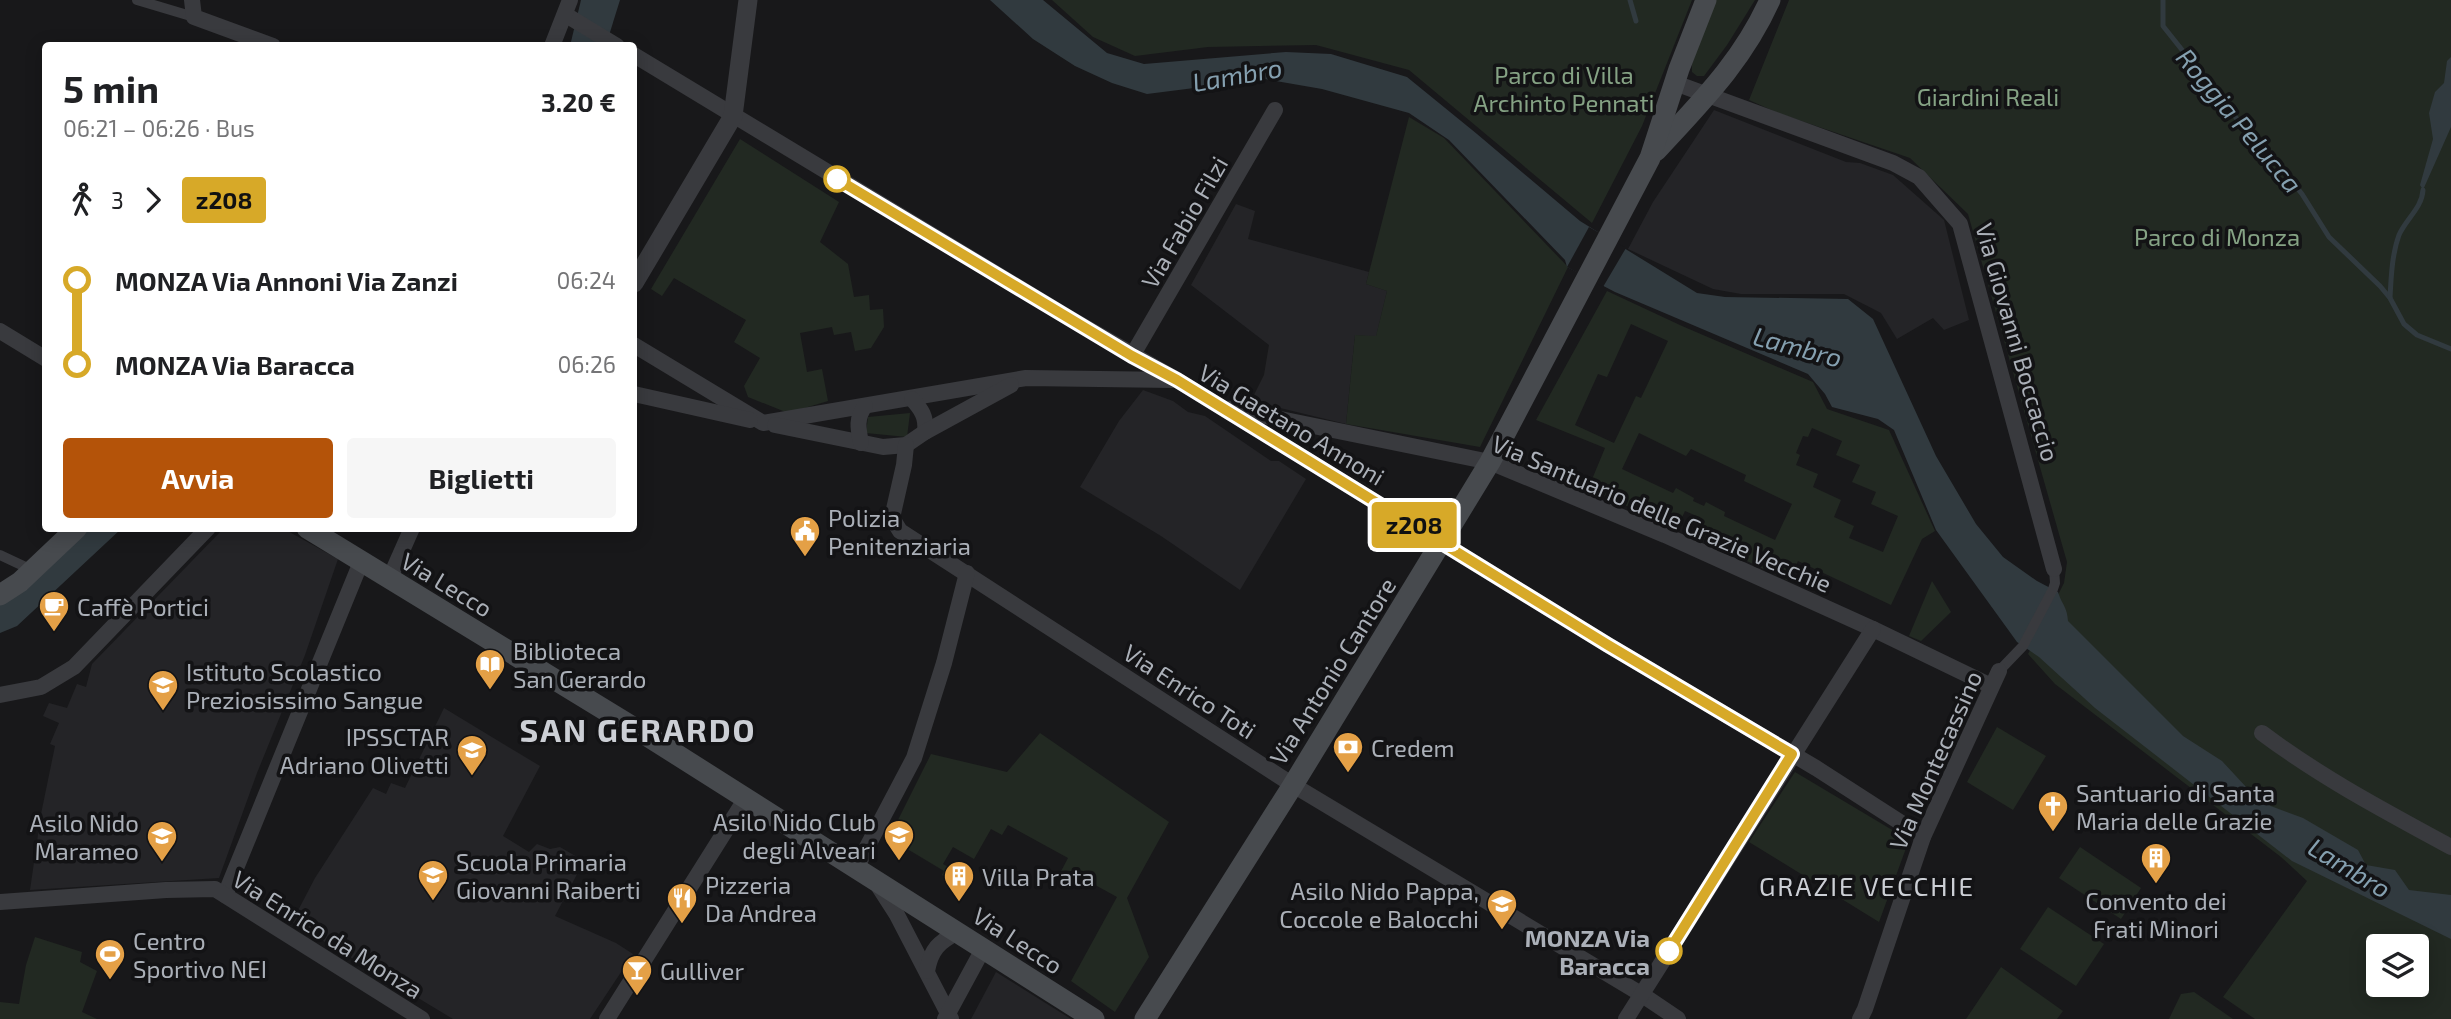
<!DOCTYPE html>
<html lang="it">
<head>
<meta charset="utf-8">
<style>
  :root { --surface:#fff; --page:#f6f6f6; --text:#202124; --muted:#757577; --accent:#b45309 }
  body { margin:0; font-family:"Exo 2",sans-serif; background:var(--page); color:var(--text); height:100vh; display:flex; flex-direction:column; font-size:26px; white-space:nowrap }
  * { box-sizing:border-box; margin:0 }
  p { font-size:23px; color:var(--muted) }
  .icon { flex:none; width:38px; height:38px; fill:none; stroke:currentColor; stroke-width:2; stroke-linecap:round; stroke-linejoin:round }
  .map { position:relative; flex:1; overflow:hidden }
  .details { position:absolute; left:42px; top:42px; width:595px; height:490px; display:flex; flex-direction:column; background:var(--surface); border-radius:7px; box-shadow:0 4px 18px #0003 }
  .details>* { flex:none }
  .badge { padding:0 14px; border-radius:5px; font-size:24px; line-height:46px }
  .controls { position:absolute; left:2366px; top:934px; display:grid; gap:14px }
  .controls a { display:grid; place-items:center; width:63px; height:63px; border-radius:7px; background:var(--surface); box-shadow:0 4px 18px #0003; font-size:35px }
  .map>.badge { position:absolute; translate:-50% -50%; box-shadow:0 0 0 4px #fff }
  .legs { display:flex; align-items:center; gap:10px; height:77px; padding:0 21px; font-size:23px }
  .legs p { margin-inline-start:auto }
  .summary { display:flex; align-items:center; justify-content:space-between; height:119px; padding:0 21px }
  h1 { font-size:38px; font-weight:700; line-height:52px }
  .cta { display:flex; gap:14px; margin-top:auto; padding:14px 21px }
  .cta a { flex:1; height:80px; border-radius:7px; background:var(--accent); color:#fff; font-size:28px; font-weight:700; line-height:80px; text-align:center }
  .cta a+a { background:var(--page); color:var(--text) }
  ul { padding:0 21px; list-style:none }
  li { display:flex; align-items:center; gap:24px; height:84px; font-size:26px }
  li i { display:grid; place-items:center; width:10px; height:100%; margin:0 9px; background:currentColor }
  li i::after { content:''; width:18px; height:18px; margin:-9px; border:5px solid; border-radius:50%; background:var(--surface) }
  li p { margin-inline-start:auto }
  li:first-child i { background:linear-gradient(#0000 50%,currentColor 0) }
  li:last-child i { background:linear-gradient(currentColor 50%,#0000 0) }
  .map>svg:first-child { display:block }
</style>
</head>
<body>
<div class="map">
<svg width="2451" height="1019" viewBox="0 0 2451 1019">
  <rect width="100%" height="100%" fill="#18181a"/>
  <g fill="#242427">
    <polygon points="1714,110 1846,162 1860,163 1893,175 1944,220 1969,320 1944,330 1933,318 1897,339 1881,313 1844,294 1741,294 1713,289 1628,249 1653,202"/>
    <polygon points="1236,204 1255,211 1248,239 1369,272 1366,284 1387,291 1376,337 1355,335 1346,424 1251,401 1264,375 1269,345 1191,285"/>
    <polygon points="1143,390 1173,401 1188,412 1205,416 1271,461 1279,461 1306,479 1240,590 1161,536 1080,487 1119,421"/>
    <polygon points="223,529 284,529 338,559 305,655 257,773 219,878 30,890 41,814 55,746 50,744 59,723 43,716 49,703 67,708 77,684 86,687 92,664"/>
    <polygon points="444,708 540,766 503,836 529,852 537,844 550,849 560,847 584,861 555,916 616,943 633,954 590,1019 453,1019 292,922 315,878 373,788 386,794 391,783 405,788"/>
    <polygon points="996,972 1071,1019 971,1019"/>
  </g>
  <g fill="#222922" fill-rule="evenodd">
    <polygon points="1052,0 1692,0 1642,126 1592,223 1409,70 1316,45 1208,47 1135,56 1093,37"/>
    <polygon points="1715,0 1755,0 1727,45 1704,76 1697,76 1692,72 1692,64"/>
    <path d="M1789,0H2451V1019H2255L2223,997L2307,881L2281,857L2055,684L2028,654L2064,583L2067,562L1968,214L1910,158L1778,113L1749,100ZM2378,947H2417V985H2378Z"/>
    <polygon points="1409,117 1444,138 1568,267 1480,447 1346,424 1355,335 1376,336 1387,291 1366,284"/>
    <polygon points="740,139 839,202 820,242 848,264 854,297 869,295 870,310 883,309 884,327 871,348 855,351 851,332 834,335 832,327 800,333 807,372 822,369 828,401 788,413 748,397 744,386 760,358 734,342 746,320 674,278 662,296 651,289"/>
    <path d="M1607,291L1682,326L1813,382L1827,409L1889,430L1935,531L1922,539L1891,605L1798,561L1789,581L1692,535L1699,517L1685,511L1677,528L1588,489L1605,448L1536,420ZM1631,324L1668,341L1641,398L1636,396L1614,443L1575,425L1598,374L1607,377ZM1812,428L1842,441L1836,455L1860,465L1852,482L1876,492L1871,504L1898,516L1883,552L1849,538L1854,526L1834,517L1841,500L1813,487L1818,474L1796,465L1800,455L1796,453L1803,436L1808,437ZM1639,433L1686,456L1691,449L1746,475L1744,481L1792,504L1775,540L1724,516L1725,512L1706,502L1704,506L1693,501L1694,498L1676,488L1673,493L1622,469Z"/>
    <polygon points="910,413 907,437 866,433 868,417"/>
    <polygon points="1932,581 1951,612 1921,641 1909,636"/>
    <polygon points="1997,727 2046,756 2013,810 1967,782"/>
    <polygon points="1040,733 1169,822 1127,898 1149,957 1115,1012 1071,981 1117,897 1077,875 1070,886 1057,879 1068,858 1008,825 1002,835 991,829 974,859 953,847 943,864 971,880 966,888 942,875 944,871 889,838 931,754 1007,772"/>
    <polygon points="1795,772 1909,840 1879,922 1749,842"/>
    <polygon points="2080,847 2141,888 2121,919 2059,878"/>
    <polygon points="2048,907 2104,944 2076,986 2020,949"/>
    <polygon points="35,937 82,952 80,962 97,971 82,1012 97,1019 0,1019 0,1002 19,1004 26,965"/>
    <polygon points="2001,967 2063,1011 2057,1019 1966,1019"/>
    <polygon points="2194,992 2233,1019 2169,1019 2181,994"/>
  </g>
  <g fill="#313a3f">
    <polygon points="581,0 620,0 606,45 570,46"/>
    <path d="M990,0H1043L1107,53L1144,64L1286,52L1331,54L1407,77L1477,134L1580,221L1697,293L1725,297L1848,299L1873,319L1936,456L1976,524L2003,557L2037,581L2058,592C2062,605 2067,606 2068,621L2183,736L2222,761L2260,802L2303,818L2358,850L2366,865L2395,870L2409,890L2451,895V939L2292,861L2095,708L2039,657L2017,642L1936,530L1894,430L1878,419L1832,407L1825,394L1808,374L1615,292L1567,267L1565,260L1449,140L1409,113L1322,89L1265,79L1147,94L1112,83L1075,66L1033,39Z"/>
    <polygon points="2451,57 2451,127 2423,190 2420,185 2433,139 2429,113 2435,92 2444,83 2447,61"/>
    <polygon points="88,529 121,529 17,626 0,633 0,605 44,573"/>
  </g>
  <polygon fill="#18181a" points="1589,227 1626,248 1603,287 1567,267"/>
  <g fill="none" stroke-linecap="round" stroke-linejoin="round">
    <g stroke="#313a3f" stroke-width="5">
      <polyline points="1630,0 1636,21"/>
      <polyline points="2163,0 2163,26 2257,144 2277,163 2302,194 2329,237 2380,286 2390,298 2404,324 2417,335 2451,349"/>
      <path d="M2390,298C2391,278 2392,254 2399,235C2406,219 2422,208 2423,190"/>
    </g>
    <g stroke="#393a3e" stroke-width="10">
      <polyline points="137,0 194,17"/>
      <polyline points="0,555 32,570"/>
      <polyline points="1999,671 2023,646 2053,589 2055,583 2054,569"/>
    </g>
    <g stroke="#393a3e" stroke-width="16">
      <polyline points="192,0 194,17 273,46"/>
      <polyline points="566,15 617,46"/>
      <polyline points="552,46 570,0"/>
      <polyline points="634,55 1071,319 1177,380 1608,645 1816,768 1923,837"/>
      <polyline points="1675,83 1893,163 1919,177 1960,224 2054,569"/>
      <polyline points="0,331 46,359"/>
      <polyline points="634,345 763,423 1026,378 1173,380"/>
      <polyline points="1132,356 1275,110"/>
      <polyline points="634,394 750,420"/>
      <path d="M912,399C921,409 927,417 925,432"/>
      <polyline points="1231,409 1490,462 1665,535 1873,629 1991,686"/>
      <polyline points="775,425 883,447 906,445 925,432 1011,385"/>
      <path d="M861,443C858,428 856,418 865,406"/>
      <polyline points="906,445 904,465 892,518 900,531 1293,785 1641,994 1678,1019"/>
      <polyline points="389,580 412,528"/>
      <polyline points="0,695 41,687 74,667 208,528"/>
      <path d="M2262,733C2322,778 2385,811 2451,847"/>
      <polyline points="856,868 914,758 944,663 967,573"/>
      <polyline points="879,887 897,915 951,1019"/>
      <polyline points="225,895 361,562"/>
      <polyline points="0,902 166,890 215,889 422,1019"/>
      <path d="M927,971C931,949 939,942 958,932"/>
      <polyline points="607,1019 746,798"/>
      <polyline points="945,1019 983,949"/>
      <polyline points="1626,1019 1873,629"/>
      <polyline points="1860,1019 1865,1009 1923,837 1999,671"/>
    </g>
    <polyline stroke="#393a3e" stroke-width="19" points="634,283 733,116 748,0"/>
    <g stroke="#474a4e" stroke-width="21">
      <path d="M1656,151C1701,102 1742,62 1770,0"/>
      <polyline points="307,528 649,737 1094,1019"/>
      <polyline points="0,595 20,582 77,528"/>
      <polyline points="1145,1019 1293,785 1490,462 1650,158 1679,69 1706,0"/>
    </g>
  </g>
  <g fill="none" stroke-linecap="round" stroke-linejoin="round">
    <g stroke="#fff" stroke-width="16">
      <polyline id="line-1" points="837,179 1132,356 1177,380 1608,645 1792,754 1669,951"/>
    </g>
    <use href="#line-1" stroke="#d7a928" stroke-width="10"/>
  </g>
  <defs>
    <g id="civic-pin" transform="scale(1.575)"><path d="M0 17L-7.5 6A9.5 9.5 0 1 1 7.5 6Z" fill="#e4a046" stroke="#131315"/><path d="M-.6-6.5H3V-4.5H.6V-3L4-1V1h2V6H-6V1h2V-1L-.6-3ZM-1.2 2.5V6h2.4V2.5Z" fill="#fff"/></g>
    <g id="cafe-pin" transform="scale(1.575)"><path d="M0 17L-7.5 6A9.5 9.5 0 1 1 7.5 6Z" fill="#e4a046" stroke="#131315"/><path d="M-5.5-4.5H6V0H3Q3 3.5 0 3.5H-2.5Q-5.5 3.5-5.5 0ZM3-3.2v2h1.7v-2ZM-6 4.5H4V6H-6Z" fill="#fff"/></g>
    <g id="library-pin" transform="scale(1.575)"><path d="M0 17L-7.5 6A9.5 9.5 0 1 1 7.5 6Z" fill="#e4a046" stroke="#131315"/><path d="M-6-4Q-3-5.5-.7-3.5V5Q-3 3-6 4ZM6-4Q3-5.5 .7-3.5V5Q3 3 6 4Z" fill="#fff"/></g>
    <g id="school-pin" transform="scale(1.575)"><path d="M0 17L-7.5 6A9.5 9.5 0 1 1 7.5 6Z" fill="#e4a046" stroke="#131315"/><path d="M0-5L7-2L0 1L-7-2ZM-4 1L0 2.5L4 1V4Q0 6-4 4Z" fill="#fff"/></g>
    <g id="bank-pin" transform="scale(1.575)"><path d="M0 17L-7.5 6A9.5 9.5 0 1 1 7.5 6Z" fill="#e4a046" stroke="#131315"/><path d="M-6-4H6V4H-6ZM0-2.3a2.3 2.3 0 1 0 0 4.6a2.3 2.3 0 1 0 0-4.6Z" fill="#fff"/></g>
    <g id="church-pin" transform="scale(1.575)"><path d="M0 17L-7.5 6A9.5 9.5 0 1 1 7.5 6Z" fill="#e4a046" stroke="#131315"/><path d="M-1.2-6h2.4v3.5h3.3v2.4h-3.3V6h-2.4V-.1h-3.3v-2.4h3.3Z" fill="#fff"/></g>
    <g id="building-pin" transform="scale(1.575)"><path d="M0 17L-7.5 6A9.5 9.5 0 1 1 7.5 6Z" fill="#e4a046" stroke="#131315"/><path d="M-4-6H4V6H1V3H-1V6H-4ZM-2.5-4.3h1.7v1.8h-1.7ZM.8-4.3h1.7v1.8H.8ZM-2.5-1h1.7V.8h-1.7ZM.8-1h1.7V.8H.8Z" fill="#fff"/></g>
    <g id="restaurant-pin" transform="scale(1.575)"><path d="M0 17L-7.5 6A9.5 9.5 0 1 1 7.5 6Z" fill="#e4a046" stroke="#131315"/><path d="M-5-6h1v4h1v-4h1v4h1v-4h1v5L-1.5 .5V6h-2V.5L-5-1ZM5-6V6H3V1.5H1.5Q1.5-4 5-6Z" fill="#fff"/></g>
    <g id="stadium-pin" transform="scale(1.575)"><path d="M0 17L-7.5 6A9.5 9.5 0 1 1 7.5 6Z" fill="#e4a046" stroke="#131315"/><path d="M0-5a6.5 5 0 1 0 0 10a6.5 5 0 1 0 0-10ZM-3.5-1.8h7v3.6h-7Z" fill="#fff"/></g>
    <g id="bar-pin" transform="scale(1.575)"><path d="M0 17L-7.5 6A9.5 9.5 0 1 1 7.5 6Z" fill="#e4a046" stroke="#131315"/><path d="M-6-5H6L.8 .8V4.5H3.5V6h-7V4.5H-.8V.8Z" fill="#fff"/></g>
  </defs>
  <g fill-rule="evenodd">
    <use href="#civic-pin" x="805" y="531"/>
    <use href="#cafe-pin" x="54" y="606"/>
    <use href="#library-pin" x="490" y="664"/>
    <use href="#school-pin" x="163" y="685"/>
    <use href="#bank-pin" x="1348" y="747"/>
    <use href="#school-pin" x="472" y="750"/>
    <use href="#church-pin" x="2053" y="806"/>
    <use href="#school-pin" x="899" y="835"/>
    <use href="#school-pin" x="162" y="836"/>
    <use href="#building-pin" x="2156" y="858"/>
    <use href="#school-pin" x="433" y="875"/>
    <use href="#building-pin" x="959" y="876"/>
    <use href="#restaurant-pin" x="682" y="898"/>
    <use href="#school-pin" x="1502" y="904"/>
    <use href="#stadium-pin" x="110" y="954"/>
    <use href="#bar-pin" x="637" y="970"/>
  </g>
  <g fill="#fff" stroke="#d7a928" stroke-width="3.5">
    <circle cx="837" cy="179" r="12"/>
    <circle cx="1669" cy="951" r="12"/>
  </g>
  <g text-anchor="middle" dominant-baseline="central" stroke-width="7" stroke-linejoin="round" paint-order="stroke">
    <g font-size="24" fill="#85a284" stroke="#131315">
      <text x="1564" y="74">Parco di Villa<tspan x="1564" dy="28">Archinto Pennati</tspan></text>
      <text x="1988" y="96">Giardini Reali</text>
      <text x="2217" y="236">Parco di Monza</text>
    </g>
    <g font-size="24" fill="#abb0b8" stroke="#131315">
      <text transform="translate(1184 222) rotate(-60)">Via Fabio Filzi</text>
      <text transform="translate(2018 342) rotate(74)">Via Giovanni Boccaccio</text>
      <text transform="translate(1292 424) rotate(31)">Via Gaetano Annoni</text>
      <text transform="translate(1662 513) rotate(23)">Via Santuario delle Grazie Vecchie</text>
      <text transform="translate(447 584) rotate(31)">Via Lecco</text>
      <text transform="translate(1332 671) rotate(-58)">Via Antonio Cantore</text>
      <text transform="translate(1190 691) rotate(33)">Via Enrico Toti</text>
      <text transform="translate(1935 760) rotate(-66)">Via Montecassino</text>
      <text transform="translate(328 934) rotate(32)">Via Enrico da Monza</text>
      <text transform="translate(1018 940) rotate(33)">Via Lecco</text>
    </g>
    <g font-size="24" fill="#abb0b8" stroke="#131315" text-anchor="start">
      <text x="828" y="517">Polizia<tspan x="828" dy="28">Penitenziaria</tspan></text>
      <text x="77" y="606">Caffè Portici</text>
      <text x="513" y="650">Biblioteca<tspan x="513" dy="28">San Gerardo</tspan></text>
      <text x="186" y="671">Istituto Scolastico<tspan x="186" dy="28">Preziosissimo Sangue</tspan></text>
      <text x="449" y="736" text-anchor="end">IPSSCTAR<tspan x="449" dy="28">Adriano Olivetti</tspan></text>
      <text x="1371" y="747">Credem</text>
      <text x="2076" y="792">Santuario di Santa<tspan x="2076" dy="28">Maria delle Grazie</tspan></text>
      <text x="876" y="821" text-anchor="end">Asilo Nido Club<tspan x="876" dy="28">degli Alveari</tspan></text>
      <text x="139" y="822" text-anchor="end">Asilo Nido<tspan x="139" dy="28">Marameo</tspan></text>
      <text x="456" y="861">Scuola Primaria<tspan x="456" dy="28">Giovanni Raiberti</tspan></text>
      <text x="982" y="876">Villa Prata</text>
      <text x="705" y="884">Pizzeria<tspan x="705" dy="28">Da Andrea</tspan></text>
      <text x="1479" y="890" text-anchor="end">Asilo Nido Pappa,<tspan x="1479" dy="28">Coccole e Balocchi</tspan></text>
      <text x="2156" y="900" text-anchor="middle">Convento dei<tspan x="2156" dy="28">Frati Minori</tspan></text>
      <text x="133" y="940">Centro<tspan x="133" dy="28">Sportivo NEI</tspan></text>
      <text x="660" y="970">Gulliver</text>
    </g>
    <g font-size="24" font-weight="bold" fill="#abb0b8" stroke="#131315" text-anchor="end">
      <text x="1650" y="937">MONZA Via<tspan x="1650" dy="28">Baracca</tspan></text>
    </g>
    <g font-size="26" font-style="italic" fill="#85a0b0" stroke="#131315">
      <text transform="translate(1237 74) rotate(-10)">Lambro</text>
      <text transform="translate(2240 120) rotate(50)">Roggia Pelucca</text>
      <text transform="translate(1798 346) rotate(15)">Lambro</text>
      <text transform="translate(2350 867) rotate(31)">Lambro</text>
    </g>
    <g font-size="26" letter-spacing="2" fill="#cccfd5" stroke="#131315">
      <text x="1867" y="885">GRAZIE VECCHIE</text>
    </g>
    <g font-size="32" font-weight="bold" letter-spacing="2" fill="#cccfd5" stroke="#131315">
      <text x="638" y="729">SAN GERARDO</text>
    </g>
  </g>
</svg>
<div class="controls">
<a><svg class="icon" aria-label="layers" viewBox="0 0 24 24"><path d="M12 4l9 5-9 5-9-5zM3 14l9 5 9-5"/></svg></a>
</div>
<b class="badge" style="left:1414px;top:525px;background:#d7a928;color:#111">z208</b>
<section class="details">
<div class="summary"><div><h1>5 min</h1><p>06:21 – 06:26 · Bus</p></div><b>3.20 €</b></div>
<div class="legs"><svg class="icon" aria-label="walk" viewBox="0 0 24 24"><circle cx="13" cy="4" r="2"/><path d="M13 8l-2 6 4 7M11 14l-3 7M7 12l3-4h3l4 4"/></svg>3<svg class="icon" aria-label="forward" viewBox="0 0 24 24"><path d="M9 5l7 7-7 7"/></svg><b class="badge" style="background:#d7a928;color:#111">z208</b></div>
<ul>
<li><i style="color:#d7a928"></i><b>MONZA Via Annoni Via Zanzi</b><p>06:24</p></li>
<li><i style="color:#d7a928"></i><b>MONZA Via Baracca</b><p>06:26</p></li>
</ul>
<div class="cta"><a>Avvia</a><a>Biglietti</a></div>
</section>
</div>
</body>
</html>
